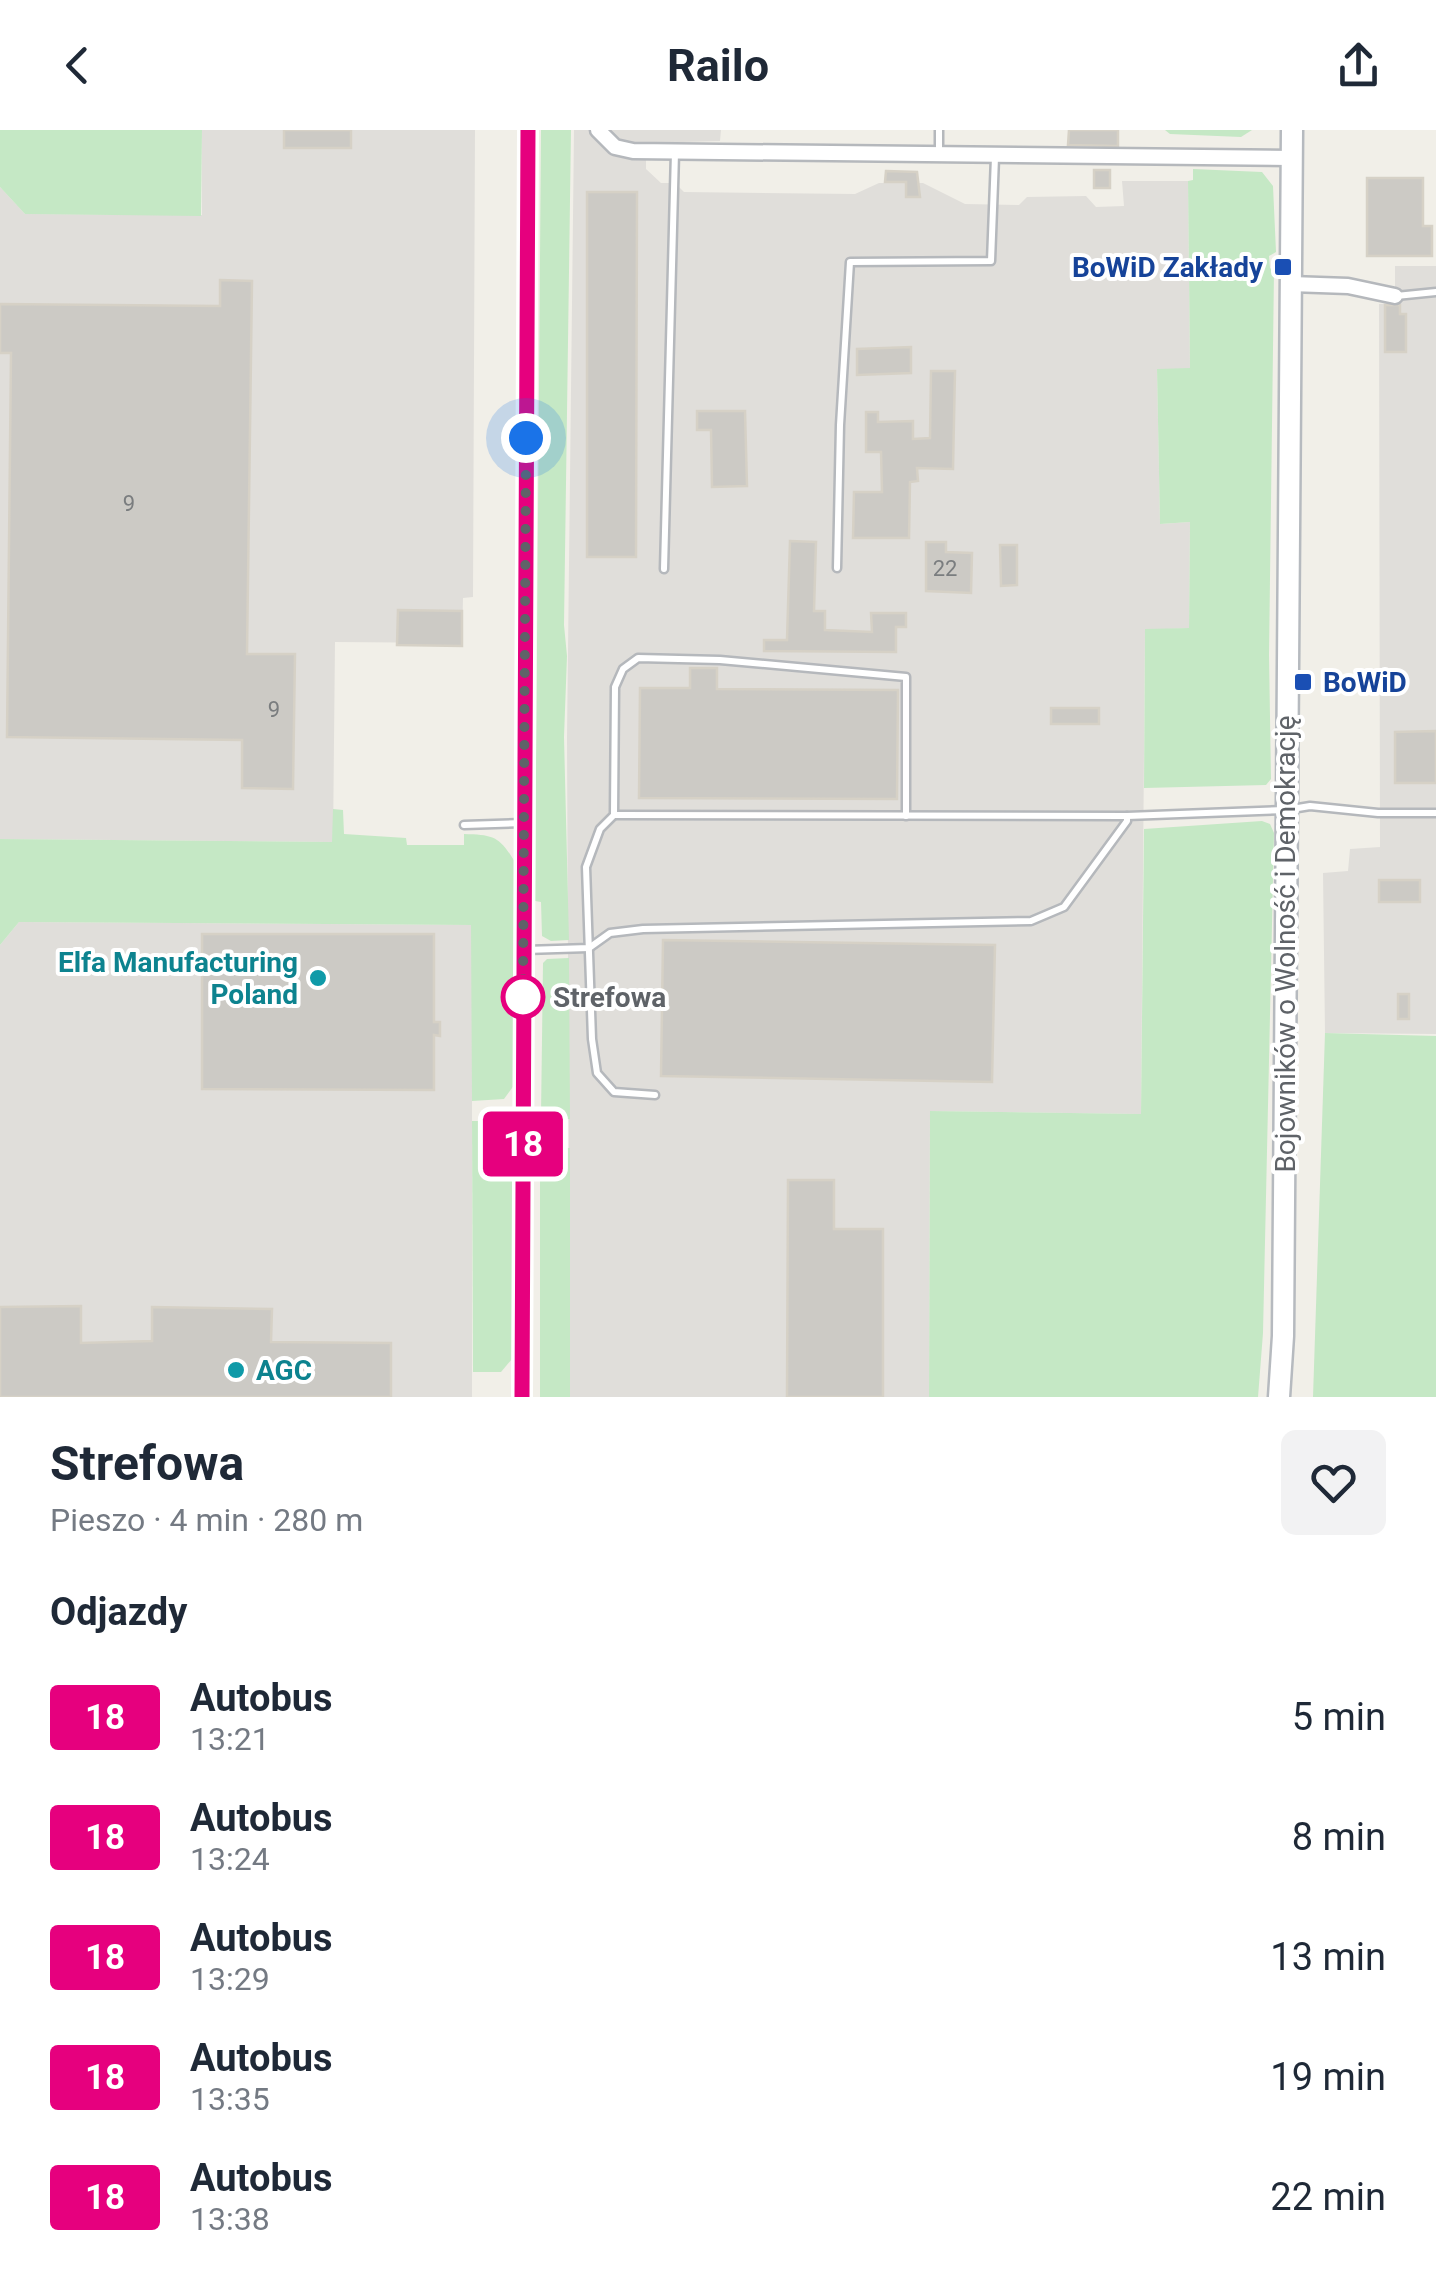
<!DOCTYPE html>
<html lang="pl">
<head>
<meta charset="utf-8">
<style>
  :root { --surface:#fff; --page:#f2f2f3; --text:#1f2937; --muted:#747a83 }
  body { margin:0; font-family:Roboto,sans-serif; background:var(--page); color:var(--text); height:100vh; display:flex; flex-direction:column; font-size:38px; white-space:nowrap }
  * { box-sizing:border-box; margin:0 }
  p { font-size:32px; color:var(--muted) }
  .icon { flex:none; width:55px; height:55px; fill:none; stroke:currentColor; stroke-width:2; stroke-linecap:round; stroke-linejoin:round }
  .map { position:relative; height:1267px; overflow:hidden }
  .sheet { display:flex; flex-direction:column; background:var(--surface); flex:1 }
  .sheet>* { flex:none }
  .badge { padding:0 20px; border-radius:8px; font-size:35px; line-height:65px }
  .you { position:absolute; width:50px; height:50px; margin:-25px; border:8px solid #fff; border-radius:50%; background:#1a73e8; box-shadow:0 0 0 15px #1a73e833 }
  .map>.badge { position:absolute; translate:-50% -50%; box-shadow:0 0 0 5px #fff }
  h2 { padding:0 50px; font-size:38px; line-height:90px }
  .round { display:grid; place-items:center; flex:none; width:105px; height:105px; border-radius:15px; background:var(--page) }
  .head { display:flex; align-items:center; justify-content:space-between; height:170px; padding:0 50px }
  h1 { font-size:48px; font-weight:700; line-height:75px }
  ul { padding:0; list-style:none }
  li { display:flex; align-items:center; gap:30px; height:120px; padding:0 50px }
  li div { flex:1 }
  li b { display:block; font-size:38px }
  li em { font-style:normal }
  li .badge { min-width:110px; font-weight:700; text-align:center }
  header { display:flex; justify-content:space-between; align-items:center; height:130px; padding:0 50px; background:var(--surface); font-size:45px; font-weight:700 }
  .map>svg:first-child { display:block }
</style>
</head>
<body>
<header><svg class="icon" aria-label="back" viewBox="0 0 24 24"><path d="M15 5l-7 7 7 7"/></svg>Railo<svg class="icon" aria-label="share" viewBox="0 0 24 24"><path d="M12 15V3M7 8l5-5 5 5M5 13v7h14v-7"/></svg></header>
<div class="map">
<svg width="1436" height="1267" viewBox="0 0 1436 1267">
  <rect width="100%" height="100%" fill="#f1efe8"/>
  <g fill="#e0deda">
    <polygon points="202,0 475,0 473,467 463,468 462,513 335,512 333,712 0,709 0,57 25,84 202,85"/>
    <polygon points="574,0 721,0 720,11 646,13 646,39 661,53 675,53 684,62 855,64 879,53 923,53 965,74 1019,75 1027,67 1086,66 1096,77 1124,76 1122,51 1188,51 1190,239 1157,239 1160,394 1190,392 1189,498 1145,500 1141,984 930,981 929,1267 570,1267 567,608"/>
    <polygon points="1395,136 1436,136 1436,904 1325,903 1323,743 1348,741 1350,719 1380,717 1379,174 1395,173"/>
    <polygon points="19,792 472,795 472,1267 0,1267 0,815"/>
  </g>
  <g fill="#c5e8c5">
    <polygon points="0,0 202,0 201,86 25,84 0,57"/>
    <polygon points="541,0 571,0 564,495 567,526 564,607 569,810 551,811 542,806 541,772 535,771"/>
    <polygon points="1165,0 1252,0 1241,7 1170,4"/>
    <polygon points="1193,39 1262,42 1273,56 1276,122 1269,126 1270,138 1274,142 1269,525 1271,649 1266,655 1144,658 1145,499 1189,498 1190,392 1160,394 1157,239 1190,238 1188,51 1193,50"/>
    <path d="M333,679L343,680L344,704L406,708L407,715H464V704C494,705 499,706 515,732V954L504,969L472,971L471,795L19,792L0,815V709L332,712Z"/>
    <polygon points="1262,691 1270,694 1274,703 1263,1203 1258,1267 929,1267 930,981 1141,984 1144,699"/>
    <polygon points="569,828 570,989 550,990 541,986 543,833 547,829"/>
    <polygon points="1325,903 1436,906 1436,1267 1313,1267"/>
    <polygon points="472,991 502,991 512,1002 512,1229 501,1242 473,1242"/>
    <polygon points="549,1017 570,1018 570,1267 540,1267 540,1022"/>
  </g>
  <g fill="#cccac5" stroke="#d6d1c6" stroke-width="2.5">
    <rect x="284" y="0" width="67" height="18"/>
    <polygon points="1069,0 1118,0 1118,16 1068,15"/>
    <rect x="1094" y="40" width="16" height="18"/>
    <polygon points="886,41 917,42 920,67 906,67 906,52 885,52"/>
    <polygon points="1367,48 1423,48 1423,96 1432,96 1432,126 1367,126"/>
    <polygon points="587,62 637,62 636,427 587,427"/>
    <polygon points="220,150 252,151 247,524 295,524 293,659 242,658 242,610 7,607 11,223 0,223 0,174 220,176"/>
    <polygon points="1385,175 1400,175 1400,184 1406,184 1406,222 1385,222"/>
    <polygon points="911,217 911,243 857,245 857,219"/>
    <polygon points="931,241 955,241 953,339 917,338 918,351 910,352 909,408 853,408 854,362 882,362 881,322 866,322 866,282 878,282 878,292 913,291 913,309 930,308"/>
    <polygon points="697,281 745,281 747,356 712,357 711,300 697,300"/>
    <polygon points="790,411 816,412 814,481 825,481 825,500 872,502 871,483 906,483 906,497 896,497 896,522 764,521 764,510 787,510"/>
    <polygon points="926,412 946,412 946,422 972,423 971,463 926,461"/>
    <polygon points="1000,415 1017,415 1017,455 1001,456"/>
    <polygon points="398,480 462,481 462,516 397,515"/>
    <polygon points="690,538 717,538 717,559 898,560 897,669 639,668 640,558 690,558"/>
    <rect x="1051" y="578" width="48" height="16"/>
    <polygon points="1436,601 1436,653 1395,653 1395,602"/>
    <rect x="1379" y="750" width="41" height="22"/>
    <polygon points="202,804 434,804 434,892 440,892 440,906 434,905 434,960 202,959"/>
    <polygon points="663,810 995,815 992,952 661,946"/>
    <rect x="1398" y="864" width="11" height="25"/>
    <polygon points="788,1050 834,1050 834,1099 883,1099 883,1267 787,1267"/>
    <polygon points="81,1176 81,1213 152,1211 152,1177 272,1179 271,1212 391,1213 391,1267 0,1267 0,1177"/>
  </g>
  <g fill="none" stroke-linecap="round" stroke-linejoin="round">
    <g stroke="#b5b8bc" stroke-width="11">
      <g id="lane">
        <polyline points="939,24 939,0"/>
        <polyline points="1396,166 1436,162"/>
        <polyline points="837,438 840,295 850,132 991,131 995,27"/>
        <polyline points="664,439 675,22"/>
        <polyline points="1127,686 1286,680 1310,676 1378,683 1436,683"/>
        <polyline points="464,695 522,693"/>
        <polyline points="525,820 589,818 610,803 643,799 1031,791 1064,777 1127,691 1127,686 614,685"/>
        <polyline points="655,965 614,962 597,943 592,909 586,737 600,699 614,685 615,557 623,539 638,528 720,530 906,547 906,686"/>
      </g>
    </g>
    <g stroke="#b5b8bc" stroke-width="19">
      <g id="street">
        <polyline points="598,0 615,17 633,21 1291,28"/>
        <polyline points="1291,154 1348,156 1395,166"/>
        <polyline points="522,1267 528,0"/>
      </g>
    </g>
    <g stroke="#b6babf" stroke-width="25">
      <polyline id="secondary" points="1279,1267 1283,1206 1292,0"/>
    </g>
    <use href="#lane" stroke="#fff" stroke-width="6"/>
    <use href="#street" stroke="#fff" stroke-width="14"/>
    <use href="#secondary" stroke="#fff" stroke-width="20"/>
  </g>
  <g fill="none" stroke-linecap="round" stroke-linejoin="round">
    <g stroke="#fff" stroke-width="22">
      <polyline id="line" points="522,1267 528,0"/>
    </g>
    <use href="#line" stroke="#e6007e" stroke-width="15"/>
    <polyline stroke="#5f6368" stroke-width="10" stroke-dasharray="0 18" points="523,867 526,308"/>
  </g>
  <g fill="#1a4fb4" stroke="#fff" stroke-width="4">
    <rect x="1273" y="127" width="20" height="20" rx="5"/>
    <rect x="1293" y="542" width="20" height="20" rx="5"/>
  </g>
  <g fill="#0f9aa8" stroke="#fff" stroke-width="4">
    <circle cx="318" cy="848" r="10"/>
    <circle cx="236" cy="1240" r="10"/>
  </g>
  <circle fill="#fff" stroke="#e6007e" stroke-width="5" cx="523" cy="867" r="20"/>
  <g text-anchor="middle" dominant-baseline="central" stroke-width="8" stroke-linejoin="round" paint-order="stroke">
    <g font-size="22" fill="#7a7d7f">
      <text x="129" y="373">9</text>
      <text x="945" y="438">22</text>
      <text x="274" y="579">9</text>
    </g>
    <g font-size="28" font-weight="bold" fill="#164399" stroke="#fff" text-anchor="end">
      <text x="1263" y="137">BoWiD Zakłady</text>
      <text x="1323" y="552" text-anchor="start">BoWiD</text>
    </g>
    <g font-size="28" fill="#5f6368" stroke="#fff">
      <text transform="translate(1285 814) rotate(-90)">Bojowników o Wolność i Demokrację</text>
    </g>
    <g font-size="28" font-weight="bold" fill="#0d838f" stroke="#fff" text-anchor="end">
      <text x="298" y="832">Elfa Manufacturing<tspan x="298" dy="32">Poland</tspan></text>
      <text x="256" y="1240" text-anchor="start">AGC</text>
    </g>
    <g font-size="28" font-weight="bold" fill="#5f6368" stroke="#fff" text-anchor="start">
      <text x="553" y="867">Strefowa</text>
    </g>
  </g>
</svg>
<div class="you" style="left:526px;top:308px"></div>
<b class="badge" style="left:523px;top:1014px;background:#e6007e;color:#fff">18</b>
</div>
<section class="sheet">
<div class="head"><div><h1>Strefowa</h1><p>Pieszo · 4 min · 280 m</p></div><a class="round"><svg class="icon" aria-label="heart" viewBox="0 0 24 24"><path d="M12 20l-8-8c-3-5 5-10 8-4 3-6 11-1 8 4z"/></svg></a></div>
<h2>Odjazdy</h2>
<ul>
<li><span class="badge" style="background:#e6007e;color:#fff">18</span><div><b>Autobus</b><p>13:21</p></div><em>5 min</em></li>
<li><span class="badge" style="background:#e6007e;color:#fff">18</span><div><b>Autobus</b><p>13:24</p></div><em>8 min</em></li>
<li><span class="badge" style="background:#e6007e;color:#fff">18</span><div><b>Autobus</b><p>13:29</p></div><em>13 min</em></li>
<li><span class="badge" style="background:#e6007e;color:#fff">18</span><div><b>Autobus</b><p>13:35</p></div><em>19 min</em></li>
<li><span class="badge" style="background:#e6007e;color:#fff">18</span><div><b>Autobus</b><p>13:38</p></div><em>22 min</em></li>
</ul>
</section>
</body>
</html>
